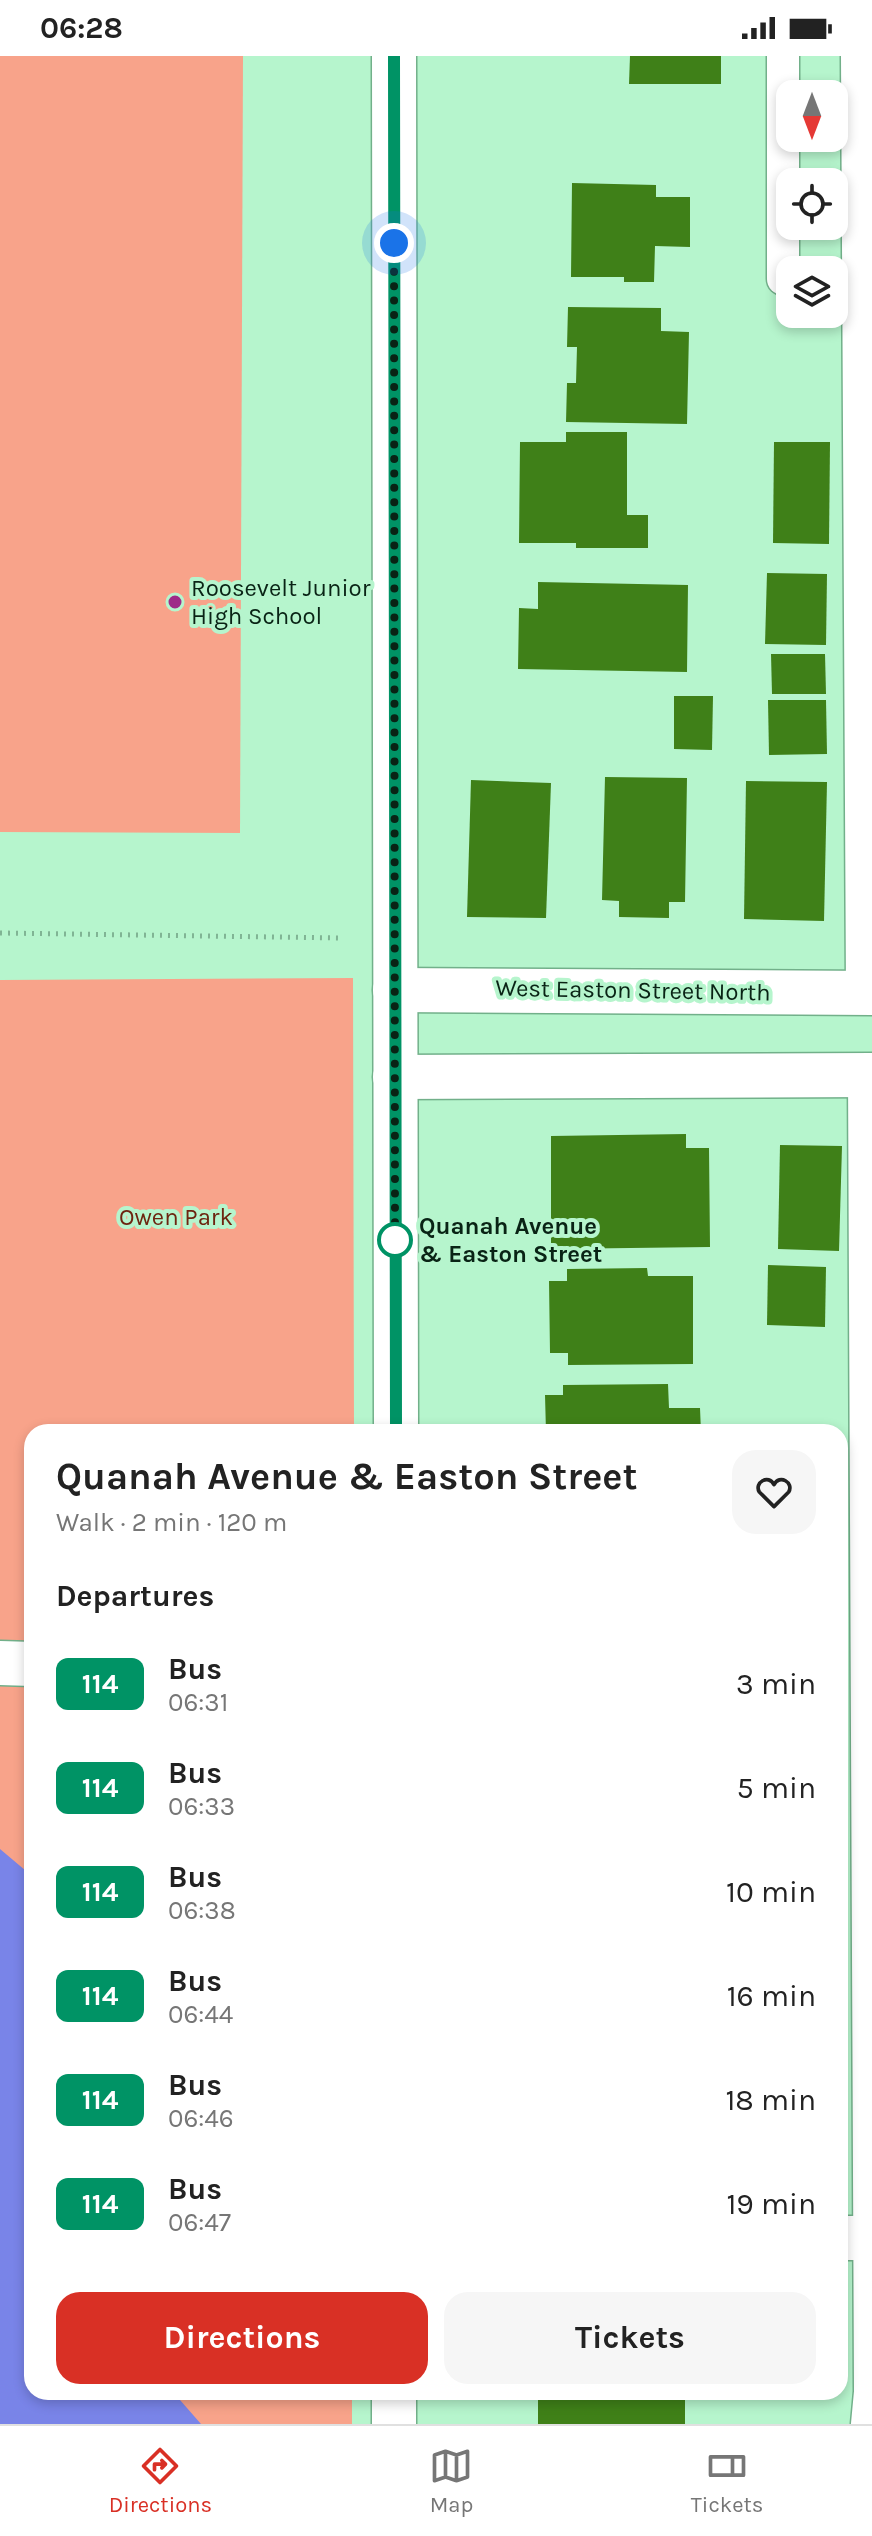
<!DOCTYPE html>
<html lang="en">
<head>
<meta charset="utf-8">
<style>
  :root { --surface:#fff; --page:#f6f6f6; --text:#222; --muted:#767676; --line:#e0e0e0; --accent:#d93025 }
  body { margin:0; font-family:Karla,sans-serif; background:var(--page); color:var(--text); height:100vh; display:flex; flex-direction:column; font-size:30px; white-space:nowrap }
  * { box-sizing:border-box; margin:0 }
  p { font-size:26px; color:var(--muted) }
  .icon { flex:none; width:44px; height:44px; fill:none; stroke:currentColor; stroke-width:2; stroke-linecap:round; stroke-linejoin:round }
  .map { position:relative; flex:1; overflow:hidden }
  .drawer { position:absolute; left:24px; top:1368px; width:824px; height:976px; display:flex; flex-direction:column; background:var(--surface); border-radius:24px; box-shadow:0 4px 12px #0003 }
  .drawer>* { flex:none }
  .badge { padding:0 16px; border-radius:12px; font-size:28px; line-height:52px }
  .needle { width:52px; rotate:180deg }
  .fabs { position:absolute; left:776px; top:24px; display:grid; gap:16px }
  .fabs a { display:grid; place-items:center; width:72px; height:72px; border-radius:16px; background:var(--surface); box-shadow:0 4px 12px #0003; font-size:40px }
  .you { position:absolute; width:40px; height:40px; margin:-20px; border:6px solid #fff; border-radius:50%; background:#1a73e8; box-shadow:0 0 0 12px #1a73e833 }
  .map>.badge { position:absolute; translate:-50% -50%; box-shadow:0 0 0 4px #fff }
  h2 { padding:0 32px; font-size:30px; line-height:72px }
  .round { display:grid; place-items:center; flex:none; width:84px; height:84px; border-radius:24px; background:var(--page) }
  .summary { display:flex; align-items:center; justify-content:space-between; height:136px; padding:0 32px }
  h1 { font-size:38px; font-weight:700; line-height:60px }
  .action { display:flex; gap:16px; margin-top:auto; padding:16px 32px }
  .action a { flex:1; height:92px; border-radius:24px; background:var(--accent); color:#fff; font-size:32px; font-weight:700; line-height:92px; text-align:center }
  .action a+a { background:var(--page); color:var(--text) }
  ul { padding:0; list-style:none }
  li { display:flex; align-items:center; gap:24px; height:104px; padding:0 32px }
  li div { flex:1 }
  li b { display:block; font-size:30px }
  li em { font-style:normal }
  li .badge { min-width:88px; font-weight:700; text-align:center }
  .status { display:flex; justify-content:space-between; align-items:center; height:56px; padding:0 40px; background:var(--surface); direction:ltr }
  .status svg { height:22px; fill:currentColor }
  .tab-bar { display:flex; justify-content:space-around; align-items:center; height:112px; border-top:2px solid var(--line); background:var(--surface); font-size:22px; color:var(--muted) }
  .tab-bar a { display:grid; justify-items:center; gap:4px }
  .tab-bar .current { color:var(--accent) }
  .map>svg:first-child { display:block }
</style>
</head>
<body>
<div class="status"><b>06:28</b><svg viewBox="0 0 49 12"><path d="M0 12V9h3v3zM5 12V6h3v6zM10 12V3h3v9zM15 12V0h3v12zM26 1h20v11H26zM47 4h2v5h-2z"/></svg></div>
<div class="map">
<svg width="872" height="2368" viewBox="0 0 872 2368">
  <rect width="100%" height="100%" fill="#b6f5cd"/>
  <g fill="#f8a38a">
    <polygon points="0,0 243,0 240,777 0,776"/>
    <polygon points="353,922 354,1376 32,1376 32,2336 352,2336 352,2368 0,2368 0,924"/>
  </g>
  <polygon fill="#7984e8" points="0,1793 32,1820 32,2336 173,2336 201,2368 0,2368"/>
  <g fill="#3f8018">
    <polygon points="630,0 721,0 721,28 629,28"/>
    <polygon points="572,127 656,129 656,141 690,141 690,191 655,190 654,226 624,226 624,221 571,221"/>
    <polygon points="568,251 661,252 661,275 689,276 687,368 566,366 567,327 576,327 577,291 567,291"/>
    <polygon points="566,376 627,376 627,459 648,459 648,492 576,492 576,487 519,487 520,386 566,386"/>
    <polygon points="774,386 830,386 829,488 773,487"/>
    <polygon points="767,517 827,518 826,589 765,588"/>
    <polygon points="538,526 688,529 687,616 518,613 519,552 538,553"/>
    <polygon points="771,598 825,598 826,638 772,638"/>
    <polygon points="674,640 713,640 712,694 674,693"/>
    <polygon points="768,644 826,644 827,698 769,699"/>
    <polygon points="605,721 687,722 685,846 669,846 669,862 619,861 619,845 602,844"/>
    <polygon points="471,724 551,727 546,862 467,861"/>
    <polygon points="746,725 827,726 824,865 744,863"/>
    <polygon points="686,1078 686,1092 709,1092 710,1191 551,1193 551,1080"/>
    <polygon points="780,1089 842,1090 839,1195 778,1193"/>
    <polygon points="768,1209 826,1211 825,1271 767,1269"/>
    <polygon points="647,1212 648,1220 693,1220 693,1308 568,1309 568,1297 550,1297 549,1225 567,1225 567,1213"/>
    <polygon points="668,1328 669,1352 700,1352 701,1376 546,1376 545,1339 563,1339 563,1329"/>
    <rect x="538" y="2336" width="147" height="32"/>
  </g>
  <g fill="none" stroke-linecap="round" stroke-linejoin="round">
    <g stroke="#72b08a" stroke-width="35">
      <g id="service">
        <polyline points="783,0 783,223"/>
        <polyline points="857,0 862,937"/>
        <polyline points="864,1019 870,2336 867,2368"/>
      </g>
    </g>
    <g stroke="#72b08a" stroke-width="47">
      <g id="minor">
        <polyline points="394,0 396,1376"/>
        <polyline points="395,934 872,937"/>
        <polyline points="395,1021 872,1019"/>
        <polyline points="0,1607 32,1608"/>
        <polyline points="840,2182 872,2182"/>
        <polyline points="394,2368 394,2336"/>
      </g>
    </g>
    <polyline stroke="#80b494" stroke-width="5" stroke-dasharray="2 6" stroke-linecap="butt" points="0,877 343,882"/>
    <use href="#service" stroke="#fff" stroke-width="32"/>
    <use href="#minor" stroke="#fff" stroke-width="44"/>
  </g>
  <g fill="none" stroke-linecap="round" stroke-linejoin="round">
    <g stroke="#fff" stroke-width="18">
      <polyline id="line" points="394,0 396,1376"/>
    </g>
    <use href="#line" stroke="#009365" stroke-width="12"/>
    <polyline stroke="#092315" stroke-width="8" stroke-dasharray="0 14.4" points="394,187 395,1184"/>
  </g>
  <circle fill="#9e2b88" stroke="#b6f5cd" stroke-width="3" cx="175" cy="546" r="8"/>
  <circle fill="#fff" stroke="#009365" stroke-width="4" cx="395" cy="1184" r="16"/>
  <g text-anchor="middle" dominant-baseline="central" stroke-width="8" stroke-linejoin="round" paint-order="stroke">
    <g font-size="24" fill="#092315" stroke="#b6f5cd" text-anchor="start">
      <text x="191" y="532">Roosevelt Junior<tspan x="191" dy="28">High School</tspan></text>
    </g>
    <g font-size="24" fill="#092315" stroke="#b6f5cd">
      <text transform="translate(633 934) rotate(1)">West Easton Street North</text>
    </g>
    <g font-size="24" fill="#6d2510" stroke="#b6f5cd">
      <text x="176" y="1161">Owen Park</text>
    </g>
    <g font-size="24" font-weight="bold" fill="#092315" stroke="#b6f5cd" text-anchor="start">
      <text x="419" y="1170">Quanah Avenue<tspan x="419" dy="28">&amp; Easton Street</tspan></text>
    </g>
  </g>
</svg>
<div class="fabs">
<a><svg class="needle" viewBox="-14 -14 28 28"><path d="M0-13l5 13h-10z" fill="#e53935"/><path d="M0 13l5-13h-10z" fill="#767676"/></svg></a>
<a><svg class="icon" aria-label="locate" viewBox="0 0 24 24"><circle cx="12" cy="12" r="6"/><path d="M12 2v4M12 18v4M2 12h4M18 12h4"/></svg></a>
<a><svg class="icon" aria-label="layers" viewBox="0 0 24 24"><path d="M12 4l9 5-9 5-9-5zM3 14l9 5 9-5"/></svg></a>
</div>
<div class="you" style="left:394px;top:187px"></div>
<section class="drawer">
<div class="summary"><div><h1>Quanah Avenue &amp; Easton Street</h1><p>Walk · 2 min · 120 m</p></div><a class="round"><svg class="icon" aria-label="heart" viewBox="0 0 24 24"><path d="M12 20l-8-8c-3-5 5-10 8-4 3-6 11-1 8 4z"/></svg></a></div>
<h2>Departures</h2>
<ul>
<li><span class="badge" style="background:#009365;color:#fff">114</span><div><b>Bus</b><p>06:31</p></div><em>3 min</em></li>
<li><span class="badge" style="background:#009365;color:#fff">114</span><div><b>Bus</b><p>06:33</p></div><em>5 min</em></li>
<li><span class="badge" style="background:#009365;color:#fff">114</span><div><b>Bus</b><p>06:38</p></div><em>10 min</em></li>
<li><span class="badge" style="background:#009365;color:#fff">114</span><div><b>Bus</b><p>06:44</p></div><em>16 min</em></li>
<li><span class="badge" style="background:#009365;color:#fff">114</span><div><b>Bus</b><p>06:46</p></div><em>18 min</em></li>
<li><span class="badge" style="background:#009365;color:#fff">114</span><div><b>Bus</b><p>06:47</p></div><em>19 min</em></li>
</ul>
<div class="action"><a>Directions</a><a>Tickets</a></div>
</section>
</div>
<nav class="tab-bar">
<a class="current"><svg class="icon" aria-label="directions" viewBox="0 0 24 24"><path d="M12 3l9 9-9 9-9-9zM9 14v-3h6M13 9l2 2-2 2"/></svg>Directions</a>
<a><svg class="icon" aria-label="map" viewBox="0 0 24 24"><path d="M3 6l6-2 6 2 6-2v14l-6 2-6-2-6 2zM9 4v14M15 6v14"/></svg>Map</a>
<a><svg class="icon" aria-label="tickets" viewBox="0 0 24 24"><path d="M3 7h18v10H3zM15 7v10"/></svg>Tickets</a>
</nav>
</body>
</html>
